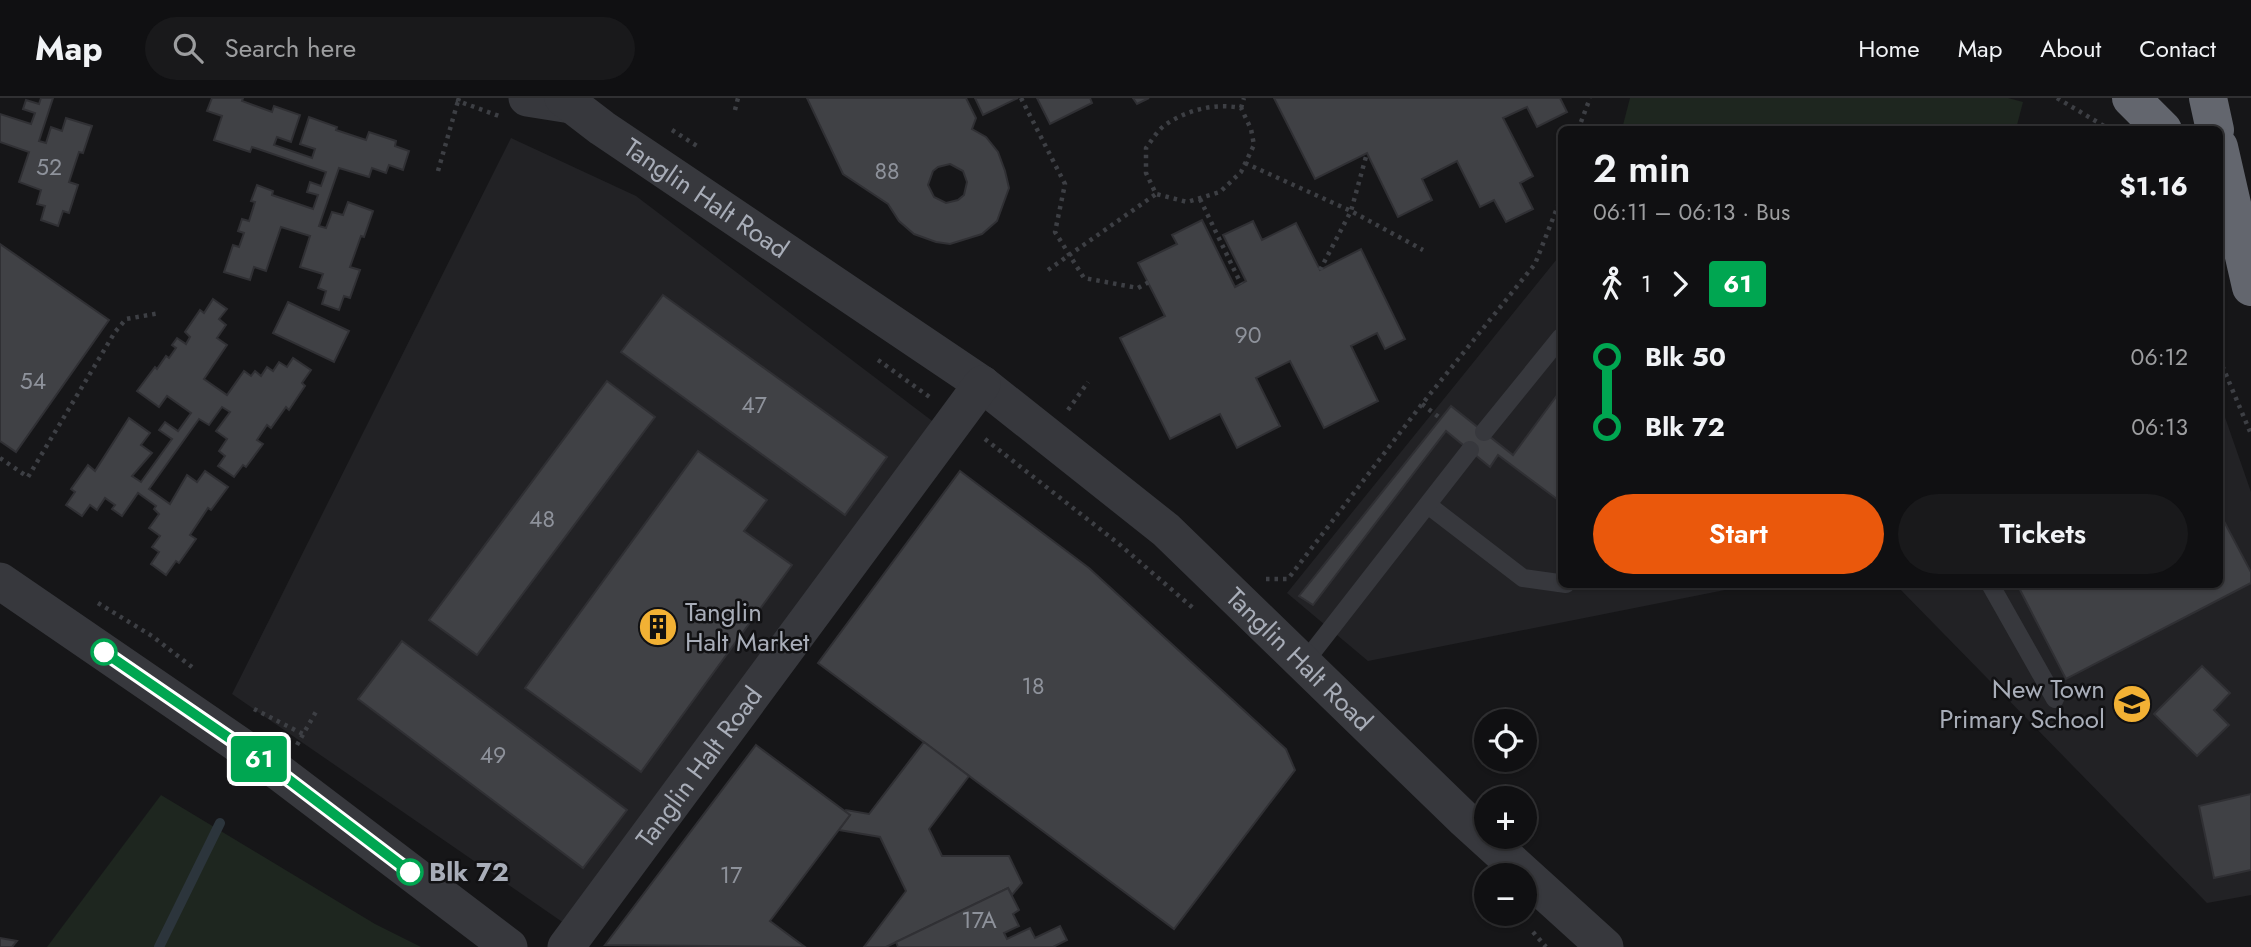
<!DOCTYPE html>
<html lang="en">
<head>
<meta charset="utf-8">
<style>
  :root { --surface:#101012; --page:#19191b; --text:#f1f3f6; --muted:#9c9d9f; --line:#303032; --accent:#ea580c }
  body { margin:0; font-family:Jost,sans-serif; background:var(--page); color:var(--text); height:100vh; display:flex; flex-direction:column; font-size:26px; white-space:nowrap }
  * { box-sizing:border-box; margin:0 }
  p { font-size:23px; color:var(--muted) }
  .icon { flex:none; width:38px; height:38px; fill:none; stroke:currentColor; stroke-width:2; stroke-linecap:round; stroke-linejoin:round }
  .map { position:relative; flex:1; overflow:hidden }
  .drawer { position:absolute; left:1558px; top:28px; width:665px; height:462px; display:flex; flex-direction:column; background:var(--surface); border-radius:10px; box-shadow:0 2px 5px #0004,0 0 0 2px var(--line) }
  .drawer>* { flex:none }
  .badge { padding:0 14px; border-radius:5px; font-size:24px; line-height:46px }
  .fabs { position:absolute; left:1474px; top:611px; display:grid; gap:14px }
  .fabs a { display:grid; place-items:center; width:63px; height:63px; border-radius:50%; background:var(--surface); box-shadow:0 2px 5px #0004,0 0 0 2px var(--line); font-size:35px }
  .map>.badge { position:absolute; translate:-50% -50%; box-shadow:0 0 0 4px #fff }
  .legs { display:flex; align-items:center; gap:10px; height:77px; padding:0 35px; font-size:23px }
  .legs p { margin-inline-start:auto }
  .summary { display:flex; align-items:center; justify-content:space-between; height:119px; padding:0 35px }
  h1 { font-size:38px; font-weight:600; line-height:52px }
  .primary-button { display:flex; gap:14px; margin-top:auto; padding:14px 35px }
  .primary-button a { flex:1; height:80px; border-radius:42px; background:var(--accent); color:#fff; font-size:28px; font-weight:600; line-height:80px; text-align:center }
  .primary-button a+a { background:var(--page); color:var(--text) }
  ul { padding:0 35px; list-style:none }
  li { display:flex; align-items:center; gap:24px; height:70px; font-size:26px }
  li i { display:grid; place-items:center; width:10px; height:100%; margin:0 9px; background:currentColor }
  li i::after { content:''; width:18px; height:18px; margin:-9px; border:5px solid; border-radius:50%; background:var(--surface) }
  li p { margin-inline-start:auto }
  li:first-child i { background:linear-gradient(#0000 50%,currentColor 0) }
  li:last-child i { background:linear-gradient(currentColor 50%,#0000 0) }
  header { display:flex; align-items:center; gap:42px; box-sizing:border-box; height:98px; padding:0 35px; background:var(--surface); border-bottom:2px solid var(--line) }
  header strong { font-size:33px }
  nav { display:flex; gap:38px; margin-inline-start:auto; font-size:24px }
  .search { width:490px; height:63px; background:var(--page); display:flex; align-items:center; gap:18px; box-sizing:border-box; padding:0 24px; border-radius:38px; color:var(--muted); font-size:26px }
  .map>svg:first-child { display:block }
</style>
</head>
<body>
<header>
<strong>Map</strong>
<div class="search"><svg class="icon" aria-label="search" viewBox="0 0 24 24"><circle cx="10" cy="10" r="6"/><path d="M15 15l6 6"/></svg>Search here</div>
<nav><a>Home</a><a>Map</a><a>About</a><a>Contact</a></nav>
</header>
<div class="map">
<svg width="2251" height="849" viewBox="0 0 2251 849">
  <rect width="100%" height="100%" fill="#161618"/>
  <g fill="#222225">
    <polygon points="511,40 636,98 956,341 587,841 232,596"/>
    <polygon points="1561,156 1561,486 1750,487 1368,563 1287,495"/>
    <polygon points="2219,302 2251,394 2251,797 2207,805 1896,487 2219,486"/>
  </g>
  <g fill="#1e261f">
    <polygon points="1630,0 2008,0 2023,4 2016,31 1622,31"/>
    <polygon points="161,697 375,826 421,849 47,849"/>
  </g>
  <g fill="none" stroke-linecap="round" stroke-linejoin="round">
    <polyline stroke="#2c353c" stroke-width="10" points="159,849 220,725"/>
  </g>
  <g fill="#404145" stroke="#303034" stroke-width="2" fill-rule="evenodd">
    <polygon points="41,0 53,0 39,43 46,45 51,29 62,33 66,20 92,28 83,55 79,54 69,84 78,87 69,115 63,113 58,128 41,122 45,108 37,106 41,92 19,84 29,54 0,44 0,16 31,26 35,15 23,11 26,2 39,6"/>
    <polygon points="212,0 243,0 242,3 272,14 274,8 300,17 291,44 277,39 274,47 312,60 315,51 300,46 309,19 337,29 336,32 366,42 369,34 396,43 395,48 409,53 403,72 389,67 386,75 372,70 369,79 339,70 319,128 326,130 332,114 343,117 348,104 373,113 364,139 361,138 350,169 360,172 350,200 344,198 339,212 322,206 326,193 318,190 323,176 300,169 310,138 281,129 266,173 254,169 250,182 224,174 233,147 239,149 244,135 238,133 242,121 249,123 255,104 251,103 257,87 273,93 272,97 313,111 318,97 307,94 310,84 321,88 326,74 252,49 250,54 214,42 222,18 207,13"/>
    <path d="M807,0H966L976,20L972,31L986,39L998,54L1005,73L1009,90L997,123L982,136L950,146L936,144L914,136L899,123L888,106L843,76ZM950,66L963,73L967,84L964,97L958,102L946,105L934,99L928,87L933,73L938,69Z"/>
    <polygon points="975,0 1018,0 983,17"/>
    <polygon points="1037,0 1090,0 1092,5 1050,26"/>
    <polygon points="1133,0 1149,0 1137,6"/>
    <polygon points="1274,0 1560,0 1567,14 1537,29 1527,9 1503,20 1533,78 1520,85 1533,111 1506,124 1494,102 1480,109 1457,63 1422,81 1432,102 1398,119 1367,55 1315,81"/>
    <polygon points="1202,122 1235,189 1246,183 1223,137 1253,123 1262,142 1296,125 1320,172 1361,151 1405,241 1385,251 1377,235 1351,248 1378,303 1324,330 1290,263 1256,280 1280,328 1237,350 1220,316 1170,341 1120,240 1165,218 1138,165 1177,146 1172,137"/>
    <polygon points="0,146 109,222 16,354 0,343"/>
    <polygon points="663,197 887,359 845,417 621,254"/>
    <polygon points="213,201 227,211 219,221 226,227 217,240 227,247 204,281 227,297 244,273 251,278 255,273 261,278 267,269 273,273 279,264 287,269 293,260 311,272 302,285 305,288 289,312 286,309 271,330 267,327 257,342 263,346 246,369 243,367 234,379 218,368 225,358 219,353 227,341 216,333 230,314 222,309 209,327 199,321 149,391 170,406 187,377 197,384 205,373 228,389 211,412 208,410 190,437 196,441 179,465 176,463 166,477 151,466 159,454 152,449 160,438 149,430 159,416 154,411 156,408 138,395 122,418 112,411 115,407 105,400 97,412 90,407 82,418 66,407 75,394 71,391 88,367 95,373 129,320 150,335 141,347 152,355 132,378 141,384 172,341 159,332 165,324 178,333 191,315 167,298 159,309 137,293 155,269 157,271 166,258 169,260 176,250 172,247 177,240 186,246 190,239 185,234 200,212 204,215"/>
    <polygon points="288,204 349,233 334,264 273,235"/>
    <polygon points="607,283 655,319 477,557 429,522"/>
    <polygon points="1561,292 1561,404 1498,357 1490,369 1446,333 1313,507 1299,498 1451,308 1513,357"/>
    <polygon points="698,353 767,402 744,433 792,467 641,674 525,590"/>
    <polygon points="960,373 1089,470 1286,651 1295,672 1174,831 818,565"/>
    <polygon points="2219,414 2251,474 2251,485 2066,581 2017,486 2219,486"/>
    <polygon points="402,543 627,712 583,770 358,601"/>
    <polygon points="2202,568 2230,595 2214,612 2229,627 2197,658 2154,616"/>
    <polygon points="924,644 969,678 929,731 942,758 1009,758 1022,785 1012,797 1008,790 886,849 864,849 906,793 880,739 839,732 850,717 845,714 846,712 869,716"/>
    <polygon points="756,647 850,717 770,823 805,849 605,847"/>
    <polygon points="2251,696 2251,772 2214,780 2199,708"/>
    <polygon points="1008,790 1019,812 1013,816 1019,828 1004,835 1007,841 1030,830 1035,840 1060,828 1067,842 1053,849 898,849 896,844"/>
    <polygon points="0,840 17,843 12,849 0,849"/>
  </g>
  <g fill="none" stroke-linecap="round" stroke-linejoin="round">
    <g stroke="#3d3f44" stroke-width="4.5" stroke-dasharray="3.5 5" stroke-linecap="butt">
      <polyline points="459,0 458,3 499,18"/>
      <polyline points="1021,0 1065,86 1055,134 1084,180 1138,190 1149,184"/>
      <polyline points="2057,0 2104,28"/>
      <polyline points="1241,10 1244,0"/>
      <polyline points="735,12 738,0"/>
      <polyline points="672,32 697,48"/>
      <polyline points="1578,32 1590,0"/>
      <polyline points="1245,65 1351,113 1423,152"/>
      <polyline points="438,73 458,3"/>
      <polyline points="1200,101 1241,186"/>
      <path d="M1048,172L1156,96L1146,75V50C1152,42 1159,30 1168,25C1190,11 1216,5 1241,10L1251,31L1254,47L1241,74L1220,94L1187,104L1156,96"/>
      <polyline points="1320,172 1351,113 1367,55"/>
      <polyline points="2219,260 2251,336"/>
      <polyline points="878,262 931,300"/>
      <polyline points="1422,306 1440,320"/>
      <polyline points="1068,312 1088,284"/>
      <polyline points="985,341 1119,446 1193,510"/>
      <polyline points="0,360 28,379 115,234 126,221 160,215"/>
      <polyline points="1266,481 1288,481 1422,306 1535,166 1561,100"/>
      <polyline points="98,505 152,538 192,569"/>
      <polyline points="254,611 303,636"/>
      <polyline points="297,647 317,612"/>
      <polyline points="1533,834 1546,849"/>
    </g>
    <g stroke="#37383d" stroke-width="18">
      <polyline points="1484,334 1561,239"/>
      <polyline points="1428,407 1523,480 1566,486"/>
      <polyline points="1990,486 2055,601"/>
      <polyline points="1304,565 1470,352"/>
    </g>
    <g stroke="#37383d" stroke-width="37">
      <polyline points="527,0 571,7"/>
      <path id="s1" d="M563,0L602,30L982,286L1166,432L1463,720L1605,849"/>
      <polyline points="0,483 280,675 509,849"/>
      <path id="s2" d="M566,849L982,286"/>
    </g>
    <g stroke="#63666e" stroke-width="38">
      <polyline points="2131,0 2163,32"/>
      <polyline points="2208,0 2215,32"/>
      <polyline points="2219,49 2251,189"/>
    </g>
  </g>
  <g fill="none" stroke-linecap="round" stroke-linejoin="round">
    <g stroke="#fff" stroke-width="16">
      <polyline id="line-1" points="104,554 280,675 410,774"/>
    </g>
    <use href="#line-1" stroke="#00a651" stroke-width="10"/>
  </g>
  <defs>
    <g id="building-disc" transform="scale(2.0125)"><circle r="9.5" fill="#f2b134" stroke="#111113"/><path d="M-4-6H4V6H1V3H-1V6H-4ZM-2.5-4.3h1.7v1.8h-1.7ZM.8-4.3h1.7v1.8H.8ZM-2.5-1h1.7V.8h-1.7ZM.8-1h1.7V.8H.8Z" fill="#111"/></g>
    <g id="school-disc" transform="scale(2.0125)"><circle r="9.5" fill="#f2b134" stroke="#111113"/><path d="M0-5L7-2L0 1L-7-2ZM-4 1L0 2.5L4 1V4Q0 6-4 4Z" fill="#111"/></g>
  </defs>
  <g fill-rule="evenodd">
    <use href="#building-disc" x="658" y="529"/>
    <use href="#school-disc" x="2132" y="606"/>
  </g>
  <g fill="#fff" stroke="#00a651" stroke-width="3.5">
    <circle cx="104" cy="554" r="12"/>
    <circle cx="410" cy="774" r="12"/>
  </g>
  <g text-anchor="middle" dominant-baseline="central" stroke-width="5" stroke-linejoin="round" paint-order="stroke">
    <g font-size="23" fill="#8e929b">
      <text x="49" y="69">52</text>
      <text x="887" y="73">88</text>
      <text x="1248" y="237">90</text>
      <text x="33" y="283">54</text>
      <text x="754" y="307">47</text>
      <text x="542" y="421">48</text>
      <text x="1033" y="588">18</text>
      <text x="493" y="657">49</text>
      <text x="731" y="777">17</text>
      <text x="979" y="822">17A</text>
    </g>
    <g font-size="26" fill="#a8adb8" stroke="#111113">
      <text stroke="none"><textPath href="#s1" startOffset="175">Tanglin Halt Road</textPath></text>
      <text stroke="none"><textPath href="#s1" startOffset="928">Tanglin Halt Road</textPath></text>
      <text stroke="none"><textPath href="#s2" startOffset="224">Tanglin Halt Road</textPath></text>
    </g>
    <g font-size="26" fill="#a8adb8" stroke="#111113" text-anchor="start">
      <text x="685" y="514">Tanglin<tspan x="685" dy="30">Halt Market</tspan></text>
      <text x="2105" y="591" text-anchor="end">New Town<tspan x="2105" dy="30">Primary School</tspan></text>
    </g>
    <g font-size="26" font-weight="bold" fill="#a8adb8" stroke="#111113" text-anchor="start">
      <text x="429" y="774">Blk 72</text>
    </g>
  </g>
</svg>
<div class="fabs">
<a><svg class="icon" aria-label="locate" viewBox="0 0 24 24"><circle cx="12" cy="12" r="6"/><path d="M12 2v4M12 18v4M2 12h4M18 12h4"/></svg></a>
<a>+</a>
<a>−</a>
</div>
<b class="badge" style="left:259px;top:661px;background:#00a651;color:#fff">61</b>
<section class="drawer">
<div class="summary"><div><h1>2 min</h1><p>06:11 – 06:13 · Bus</p></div><b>$1.16</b></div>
<div class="legs"><svg class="icon" aria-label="walk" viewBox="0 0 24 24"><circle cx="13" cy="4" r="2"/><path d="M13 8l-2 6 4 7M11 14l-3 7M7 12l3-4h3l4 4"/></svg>1<svg class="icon" aria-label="forward" viewBox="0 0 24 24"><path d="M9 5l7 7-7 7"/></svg><b class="badge" style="background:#00a651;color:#fff">61</b></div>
<ul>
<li><i style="color:#00a651"></i><b>Blk 50</b><p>06:12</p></li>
<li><i style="color:#00a651"></i><b>Blk 72</b><p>06:13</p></li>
</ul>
<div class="primary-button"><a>Start</a><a>Tickets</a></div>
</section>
</div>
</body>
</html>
